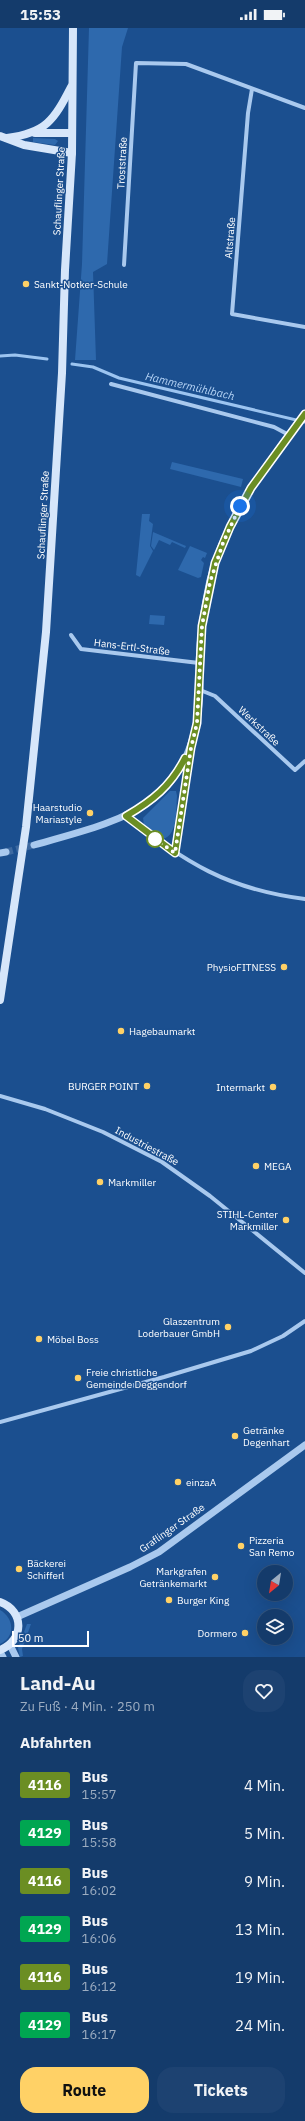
<!DOCTYPE html>
<html lang="de">
<head>
<meta charset="utf-8">
<style>
  :root { --surface:#143b6b; --page:#1d4271; --text:#f1f3f6; --muted:#9dadc1; --line:#33557e; --accent:#ffd166 }
  body { margin:0; font-family:"IBM Plex Sans",sans-serif; background:var(--page); color:var(--text); height:100vh; display:flex; flex-direction:column; font-size:15px; white-space:nowrap }
  * { box-sizing:border-box; margin:0 }
  p { font-size:13px; color:var(--muted) }
  .icon { flex:none; width:22px; height:22px; fill:none; stroke:currentColor; stroke-width:2; stroke-linecap:round; stroke-linejoin:round }
  .map { position:relative; height:1629px; overflow:hidden }
  .side { display:flex; flex-direction:column; background:var(--surface); flex:1 }
  .side>* { flex:none }
  .badge { padding:0 8px; border-radius:3px; font-size:14px; line-height:26px }
  .needle { width:26px; rotate:210deg }
  .tools { position:absolute; left:257px; top:1537px; display:grid; gap:8px }
  .tools a { display:grid; place-items:center; width:36px; height:36px; border-radius:50%; background:var(--surface); box-shadow:0 4px 16px #0002,0 0 0 1px var(--line); font-size:20px }
  .scale { position:absolute; left:12px; bottom:10px; width:77px; box-sizing:border-box; padding-left:4px; border:2px solid #fff; border-top:0; font-size:11px; line-height:14px; white-space:nowrap; color:#fff; -webkit-text-stroke:3px #1b4f8f; paint-order:stroke }
  .you { position:absolute; width:20px; height:20px; margin:-10px; border:3px solid #fff; border-radius:50%; background:#1a73e8; box-shadow:0 0 0 6px #1a73e833 }
  .map>.badge { position:absolute; translate:-50% -50%; box-shadow:0 0 0 2px #fff }
  h2 { padding:0 20px; font-size:15px; line-height:36px }
  .round { display:grid; place-items:center; flex:none; width:42px; height:42px; border-radius:16px; background:var(--page) }
  .headline { display:flex; align-items:center; justify-content:space-between; height:68px; padding:0 20px }
  h1 { font-size:19px; font-weight:800; line-height:30px }
  .action { display:flex; gap:8px; margin-top:auto; padding:8px 20px }
  .action a { flex:1; height:46px; border-radius:16px; background:var(--accent); color:#111; font-size:16px; font-weight:800; line-height:46px; text-align:center }
  .action a+a { background:var(--page); color:var(--text) }
  ul { padding:0; list-style:none }
  li { display:flex; align-items:center; gap:12px; height:48px; padding:0 20px }
  li div { flex:1 }
  li b { display:block; font-size:15px }
  li em { font-style:normal }
  li .badge { min-width:44px; font-weight:700; text-align:center }
  .status { display:flex; justify-content:space-between; align-items:center; height:28px; padding:0 20px; background:var(--surface); direction:ltr }
  .status svg { height:11px; fill:currentColor }
  .map>svg:first-child { display:block }
</style>
</head>
<body>
<div class="status"><b>15:53</b><svg viewBox="0 0 49 12"><path d="M0 12V9h3v3zM5 12V6h3v6zM10 12V3h3v9zM15 12V0h3v12zM26 1h20v11H26zM47 4h2v5h-2z"/></svg></div>
<div class="map">
<svg width="305" height="1629" viewBox="0 0 305 1629">
  <rect width="100%" height="100%" fill="#1b4f8f"/>
  <g fill="#2e69ad">
    <polygon points="89,0 128,0 122,19 107,236 93,244 96,332 75,332 82,236"/>
    <polygon points="33,110 55,111 58,113 55,117 33,114"/>
    <polygon points="172,434 243,451 241,459 170,441"/>
    <polygon points="142,486 150,486 149,493 153,496 150,518 153,523 140,549 136,547"/>
    <polygon points="153,504 186,518 185,520 172,514 170,517 159,512 154,522 151,518"/>
    <polygon points="190,518 207,525 205,530 203,529 201,532 204,535 201,549 198,550 178,542"/>
    <polygon points="150,587 165,588 164,597 149,596"/>
    <path d="M170,763H176L177,768C176,781 178,807 163,811L144,797L143,790Z"/>
    <path d="M0,1582C14,1590 16,1609 0,1616Z"/>
    <polygon points="27,1596 31,1596 22,1621 23,1628 20,1629 18,1620"/>
  </g>
  <g fill="none" stroke-linecap="round" stroke-linejoin="round">
    <g stroke="#9cc4f0" stroke-width="3">
      <polyline points="0,328 15,327 47,331"/>
      <polyline points="72,336 93,339 119,350 305,394"/>
    </g>
    <polyline stroke="#3d69a0" stroke-width="7" stroke-dasharray="7 3.5" stroke-linecap="butt" points="6,824 34,817"/>
    <g stroke="#a9c9ee" stroke-width="4">
      <polyline points="252,61 248,85 232,286 305,299"/>
      <polyline points="124,237 136,35 186,36 305,80"/>
      <polyline points="111,356 274,399 289,407"/>
      <polyline points="71,607 81,621 199,635"/>
      <polyline points="200,662 215,668 295,742 305,733"/>
      <path d="M126,788C187,835 226,861 305,871"/>
      <polyline points="175,825 191,721"/>
      <polyline points="0,1068 45,1081 103,1104 162,1134 210,1168 305,1245"/>
      <polyline points="0,1394 164,1349 251,1323 283,1308 305,1293"/>
    </g>
    <g stroke="#a9c9ee" stroke-width="7">
      <path d="M34,817C128,791 194,777 200,663C200,654 199,645 199,636C200,608 204,579 210,552C226,489 266,437 305,386"/>
      <polyline points="0,825 6,824"/>
      <polyline points="17,1589 130,1539 159,1524 305,1417"/>
      <polyline points="10,1617 16,1629"/>
      <polyline points="0,1624 3,1629"/>
    </g>
    <g stroke="#d6e6fa" stroke-width="8">
      <polyline points="35,105 72,105"/>
      <polyline points="0,108 24,117 72,125"/>
      <path d="M7,110C46,105 54,92 71,59"/>
      <polyline points="0,972 26,799 46,604 62,345 65,242 72,125 73,0"/>
      <path d="M0,1574C25,1583 24,1613 0,1622"/>
    </g>
  </g>
  <g fill="none" stroke-linecap="round" stroke-linejoin="round">
    <g stroke="#fff" stroke-width="9">
      <path id="line" d="M185,730C171,758 152,773 126,788L175,825L191,720L197,695L202,598L215,535L230,499L251,460L305,386"/>
    </g>
    <use href="#line" stroke="#6b8e23" stroke-width="6"/>
    <polyline stroke="#fff" stroke-width="4" stroke-dasharray="0 7.2" points="155,811 175,825 191,720 197,695 202,598 210,554 223,515 240,478"/>
  </g>
  <g fill="#ffd166" stroke="#1b4f8f" stroke-width="1.5">
    <circle cx="26" cy="256" r="4"/>
    <circle cx="90" cy="785" r="4"/>
    <circle cx="284" cy="939" r="4"/>
    <circle cx="121" cy="1003" r="4"/>
    <circle cx="147" cy="1058" r="4"/>
    <circle cx="273" cy="1059" r="4"/>
    <circle cx="256" cy="1138" r="4"/>
    <circle cx="100" cy="1154" r="4"/>
    <circle cx="286" cy="1192" r="4"/>
    <circle cx="228" cy="1299" r="4"/>
    <circle cx="39" cy="1311" r="4"/>
    <circle cx="78" cy="1350" r="4"/>
    <circle cx="235" cy="1408" r="4"/>
    <circle cx="178" cy="1454" r="4"/>
    <circle cx="241" cy="1518" r="4"/>
    <circle cx="19" cy="1541" r="4"/>
    <circle cx="215" cy="1549" r="4"/>
    <circle cx="169" cy="1572" r="4"/>
    <circle cx="245" cy="1605" r="4"/>
  </g>
  <circle fill="#fff" stroke="#6b8e23" stroke-width="2" cx="155" cy="811" r="8"/>
  <g text-anchor="middle" dominant-baseline="central" stroke-width="3" stroke-linejoin="round" paint-order="stroke">
    <g font-size="10" fill="#fff" stroke="#1b4f8f">
      <text transform="translate(122 135) rotate(-87)">Troststraße</text>
      <text transform="translate(59 163) rotate(-87)">Schauflinger Straße</text>
      <text transform="translate(230 210) rotate(-85)">Altstraße</text>
      <text transform="translate(43 487) rotate(-87)">Schauflinger Straße</text>
      <text transform="translate(132 619) rotate(7)">Hans-Ertl-Straße</text>
      <text transform="translate(259 698) rotate(43)">Werkstraße</text>
      <text transform="translate(147 1118) rotate(28)">Industriestraße</text>
      <text transform="translate(172 1500) rotate(-35)">Graflinger Straße</text>
    </g>
    <g font-size="10" fill="#fff" stroke="#1b4f8f" text-anchor="start">
      <text x="34" y="256">Sankt-Notker-Schule</text>
      <text x="82" y="779" text-anchor="end">Haarstudio<tspan x="82" dy="12">Mariastyle</tspan></text>
      <text x="276" y="939" text-anchor="end">PhysioFITNESS</text>
      <text x="129" y="1003">Hagebaumarkt</text>
      <text x="139" y="1058" text-anchor="end">BURGER POINT</text>
      <text x="265" y="1059" text-anchor="end">Intermarkt</text>
      <text x="264" y="1138">MEGA</text>
      <text x="108" y="1154">Markmiller</text>
      <text x="278" y="1186" text-anchor="end">STIHL-Center<tspan x="278" dy="12">Markmiller</tspan></text>
      <text x="220" y="1293" text-anchor="end">Glaszentrum<tspan x="220" dy="12">Loderbauer GmbH</tspan></text>
      <text x="47" y="1311">Möbel Boss</text>
      <text x="86" y="1344">Freie christliche<tspan x="86" dy="12">Gemeinde Deggendorf</tspan></text>
      <text x="243" y="1402">Getränke<tspan x="243" dy="12">Degenhart</tspan></text>
      <text x="186" y="1454">einzaA</text>
      <text x="249" y="1512">Pizzeria<tspan x="249" dy="12">San Remo</tspan></text>
      <text x="27" y="1535">Bäckerei<tspan x="27" dy="12">Schifferl</tspan></text>
      <text x="207" y="1543" text-anchor="end">Markgrafen<tspan x="207" dy="12">Getränkemarkt</tspan></text>
      <text x="177" y="1572">Burger King</text>
      <text x="237" y="1605" text-anchor="end">Dormero</text>
    </g>
    <g font-size="11" font-style="italic" fill="#b5d3f5" stroke="#1b4f8f">
      <text transform="translate(190 358) rotate(13)">Hammermühlbach</text>
    </g>
  </g>
</svg>
<div class="tools">
<a><svg class="needle" viewBox="-14 -14 28 28"><path d="M0-13l5 13h-10z" fill="#e53935"/><path d="M0 13l5-13h-10z" fill="#9dadc1"/></svg></a>
<a><svg class="icon" aria-label="layers" viewBox="0 0 24 24"><path d="M12 4l9 5-9 5-9-5zM3 14l9 5 9-5"/></svg></a>
</div>
<div class="scale">50 m</div>
<div class="you" style="left:240px;top:478px"></div>
</div>
<section class="side">
<div class="headline"><div><h1>Land-Au</h1><p>Zu Fuß · 4 Min. · 250 m</p></div><a class="round"><svg class="icon" aria-label="heart" viewBox="0 0 24 24"><path d="M12 20l-8-8c-3-5 5-10 8-4 3-6 11-1 8 4z"/></svg></a></div>
<h2>Abfahrten</h2>
<ul>
<li><span class="badge" style="background:#6b8e23;color:#fff">4116</span><div><b>Bus</b><p>15:57</p></div><em>4 Min.</em></li>
<li><span class="badge" style="background:#00a651;color:#fff">4129</span><div><b>Bus</b><p>15:58</p></div><em>5 Min.</em></li>
<li><span class="badge" style="background:#6b8e23;color:#fff">4116</span><div><b>Bus</b><p>16:02</p></div><em>9 Min.</em></li>
<li><span class="badge" style="background:#00a651;color:#fff">4129</span><div><b>Bus</b><p>16:06</p></div><em>13 Min.</em></li>
<li><span class="badge" style="background:#6b8e23;color:#fff">4116</span><div><b>Bus</b><p>16:12</p></div><em>19 Min.</em></li>
<li><span class="badge" style="background:#00a651;color:#fff">4129</span><div><b>Bus</b><p>16:17</p></div><em>24 Min.</em></li>
</ul>
<div class="action"><a>Route</a><a>Tickets</a></div>
</section>
</body>
</html>
